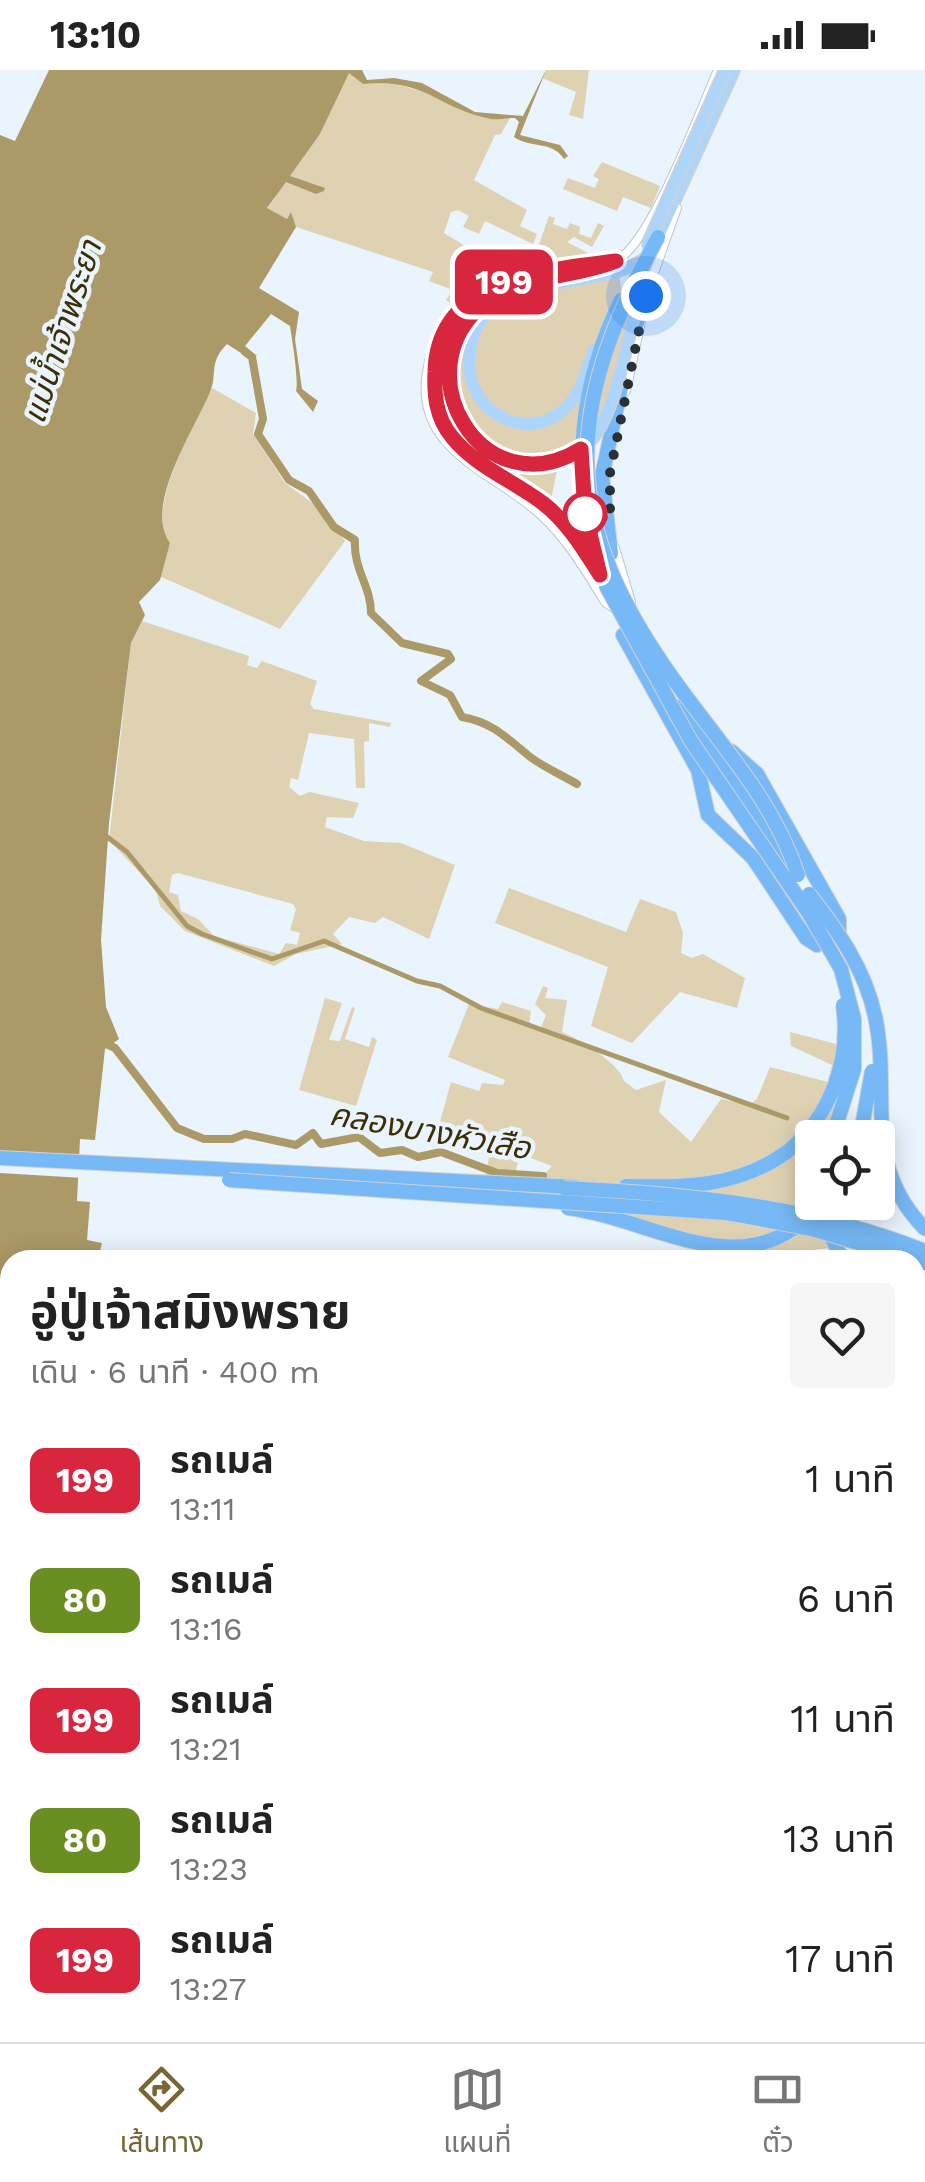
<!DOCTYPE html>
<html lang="th">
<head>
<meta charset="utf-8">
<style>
  :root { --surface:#fff; --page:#f6f6f6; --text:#222; --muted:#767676; --line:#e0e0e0; --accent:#786634 }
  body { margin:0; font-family:"Work Sans","Noto Sans Thai",sans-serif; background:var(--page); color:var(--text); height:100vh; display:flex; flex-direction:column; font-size:38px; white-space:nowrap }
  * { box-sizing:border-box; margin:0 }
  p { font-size:32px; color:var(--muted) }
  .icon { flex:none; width:55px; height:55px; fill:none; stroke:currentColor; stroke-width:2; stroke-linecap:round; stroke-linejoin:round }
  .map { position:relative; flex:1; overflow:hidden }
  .panel { position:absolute; left:0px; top:1180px; width:925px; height:792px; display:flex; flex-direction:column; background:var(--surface); border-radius:30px 30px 0 0; box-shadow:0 5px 25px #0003 }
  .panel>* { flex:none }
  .badge { padding:0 20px; border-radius:15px; font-size:35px; line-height:65px }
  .tools { position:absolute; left:795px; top:1050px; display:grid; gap:20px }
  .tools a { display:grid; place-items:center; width:100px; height:100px; border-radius:10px; background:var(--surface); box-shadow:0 5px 25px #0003; font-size:50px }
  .you { position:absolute; width:50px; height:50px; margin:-25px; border:8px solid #fff; border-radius:50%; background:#1a73e8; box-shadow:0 0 0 15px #1a73e833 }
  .map>.badge { position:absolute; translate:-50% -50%; box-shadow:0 0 0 5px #fff }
  .round { display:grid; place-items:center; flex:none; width:105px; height:105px; border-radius:10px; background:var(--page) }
  .headline { display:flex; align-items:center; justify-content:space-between; height:170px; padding:0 30px }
  h1 { font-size:48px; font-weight:700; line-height:75px }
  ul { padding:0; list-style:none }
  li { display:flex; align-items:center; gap:30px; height:120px; padding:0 30px }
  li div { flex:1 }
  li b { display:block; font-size:38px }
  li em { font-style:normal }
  li .badge { min-width:110px; font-weight:700; text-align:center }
  .status { display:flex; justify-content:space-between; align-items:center; height:70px; padding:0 50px; background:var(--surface); direction:ltr }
  .status svg { height:28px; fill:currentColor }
  .dock { display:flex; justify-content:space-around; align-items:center; height:140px; border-top:2px solid var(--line); background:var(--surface); font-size:28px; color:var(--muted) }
  .dock a { display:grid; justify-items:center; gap:5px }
  .dock .current { color:var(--accent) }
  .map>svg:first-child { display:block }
</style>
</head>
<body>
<div class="status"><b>13:10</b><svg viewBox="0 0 49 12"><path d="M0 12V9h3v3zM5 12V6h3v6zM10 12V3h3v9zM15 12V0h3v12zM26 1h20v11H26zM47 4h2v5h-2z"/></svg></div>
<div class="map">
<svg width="925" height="1972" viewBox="0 0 925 1972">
  <rect width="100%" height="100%" fill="#eaf4fd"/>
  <g fill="#ded2b3" fill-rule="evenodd">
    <polygon points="546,0 589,0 583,49 569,45 576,22 542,8"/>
    <path d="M349,2L363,14C431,7 456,53 510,48L501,64L495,65L474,110L527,140L520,156L537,164L533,174L485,151L479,164L463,157L469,146L458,140L451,142L444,163L496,195L489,213L455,236L446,230L453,220L429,211L433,202L296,157L291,143L287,149L267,139L286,111L316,123L324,120L289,107L320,64Z"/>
    <polygon points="602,92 660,116 651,138 623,127 617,141 563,119 568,108 595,118 599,109 593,106"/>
    <polygon points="549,146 555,148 553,154 567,159 570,153 580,157 579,164 591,168 598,153 604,156 592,177 574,167 567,172 601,190 555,195 554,186 538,190 538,199 530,200"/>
    <path d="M619,204L627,265L614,310L597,349L557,400L551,430C515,406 445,353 450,304C452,287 463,267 469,251L517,227Z"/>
    <path d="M212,318L256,343L253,364L285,413L319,438L345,471L280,559L159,506L170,473C143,442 196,350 212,318Z"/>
    <path d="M142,551L249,586L247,595L257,598L262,591L317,611L310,634L314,639L391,653L390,657L369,653V671L364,672L365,718H356L354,669L309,663L298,710L291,708L289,717L300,726L310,722L359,733L353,748L327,747L325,757L364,771L401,773L455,795L429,869L383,847L375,853L349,847L333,864L342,874L296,884L274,896L185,861L160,836L156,820L109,770L131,573ZM178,803L293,834L296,839L290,860L300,863L297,875L286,873L279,884L214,866L198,849L181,841L178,825L169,822L172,805Z"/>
    <polygon points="509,818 626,862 640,829 676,842 683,863 681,883 692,888 703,884 745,908 737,938 680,922 632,973 591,956 608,897 495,853"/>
    <path d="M543,916L548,918L545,928L567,930L562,962C578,969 620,993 624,1011L636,1020L666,1010L659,1042L691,1072L721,1029L749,1035L757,1029L770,997L828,1012L832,995L791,976L790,962L844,976L837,1030L823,1067L812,1068V1132L819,1137L829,1178L751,1188L715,1186L543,1106L552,1096L520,1084L514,1109L485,1107L494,1065L468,1057L463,1073L436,1066L451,1012L479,1021L482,1013L503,1015L505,1010L448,987L469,934L498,939L502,932L531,941L529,955L541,958L546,945L535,934Z"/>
    <polygon points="325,928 342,933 329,970 340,971 352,937 355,938 345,969 369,977 372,967 377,970 356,1036 299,1020"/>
    <polygon points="692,1962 728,1972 244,1972 239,1963"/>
  </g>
  <path fill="#ab9968" d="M49,0H362L367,10L394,8L422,13L475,42L523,46L546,0L520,65L560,75L568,86L564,89C552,70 531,79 514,67L519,52L515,48C506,48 499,50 491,49C438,39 427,8 363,14L349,3L320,64L290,106L325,118L324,121L316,124L286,112L267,138L287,149L291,142L296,157L259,218L299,242L295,269L302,319L318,331L313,342L296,321C299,311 292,269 290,256L271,244L245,276L257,286L244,285L227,274C208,293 218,303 210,322C194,360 143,436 170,473L160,510L139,532L145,545L131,573L109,753L101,870L106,937L119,969L105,979L95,1070L80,1069L77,1131L90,1132L87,1170L102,1173L98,1190H10V1962H240L244,1972H0V65L15,71Z"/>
  <polygon fill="#eaf4fd" points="0,1081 84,1086 83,1108 0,1103"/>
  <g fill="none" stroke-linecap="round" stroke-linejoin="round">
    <g stroke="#ab9968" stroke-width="5">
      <polyline points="106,766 127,782 187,856 202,864 272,889 324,871 417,911 440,916 481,938 787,1048"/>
      <polyline points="756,1181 772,1190"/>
      <polyline points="915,1257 925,1261"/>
      <polyline points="915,1428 924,1431 915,1454"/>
      <polyline points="915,1480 925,1481"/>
      <polyline points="915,1880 925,1880"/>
      <polyline points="569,1962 571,1971 604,1972"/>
      <polyline points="693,1962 717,1968"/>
      <polyline points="663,1972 664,1962"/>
    </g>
    <g stroke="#ab9968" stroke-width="8">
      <path d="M245,282L252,287L263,349L258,364L289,410L309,421L334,457L355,470C353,499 371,516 371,543L402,573L448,584L451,589L421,611L450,625L462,647C492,652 507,668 529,686C543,697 562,705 577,714"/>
      <polyline points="102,972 115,978 177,1058 204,1069 232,1069 245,1064 296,1075 313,1063 321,1074 359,1067 380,1083 402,1080 418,1087 441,1082 497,1103 543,1106"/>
    </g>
    <g stroke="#b8c7d5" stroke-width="10">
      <g id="tertiary">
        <path d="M615,191C651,176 700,40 718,0"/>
        <polyline points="645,228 677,138"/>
        <path d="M447,253C488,207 543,201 601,193"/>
        <path d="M430,288C405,379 490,398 541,445C568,470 586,501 605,532L615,539"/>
        <polyline points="626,321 641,252"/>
        <polyline points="615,478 631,532"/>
      </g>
    </g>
    <g stroke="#d0d1d3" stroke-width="14">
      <g id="primary">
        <polyline points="658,167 734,0"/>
        <polyline points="596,198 617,191"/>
        <path d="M594,280C586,301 580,327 562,341C525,373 469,341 469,294C470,193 591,226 646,188"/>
        <polyline points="452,285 475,243 501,224"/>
      </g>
    </g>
    <g stroke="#d0d1d3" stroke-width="16">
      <g id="motorway">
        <path d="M447,253C402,374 478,376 549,438C570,456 585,482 600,505"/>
        <polyline points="637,253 646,225"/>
        <polyline points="611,484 602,406 622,313"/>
        <path d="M596,490C572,398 579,315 621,230"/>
        <polyline points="623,565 698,700 708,745 753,788 806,868 817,875 839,862 839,849 757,704 731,681"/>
        <polyline points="678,637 759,749 779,795"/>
        <polyline points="0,1088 575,1117"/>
        <path d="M626,1116C685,1117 738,1118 788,1081"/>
        <path d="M568,1138C658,1150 748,1222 822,1132"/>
        <polyline points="825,1155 843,1190"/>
        <polyline points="915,1233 925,1234"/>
      </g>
    </g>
    <use href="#tertiary" stroke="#fff" stroke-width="8"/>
    <use href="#primary" stroke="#add5fa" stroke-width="11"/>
    <use href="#motorway" stroke="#77b9f6" stroke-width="14"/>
    <g stroke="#d0d1d3" stroke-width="14" stroke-linecap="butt">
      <g id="primary-bridge">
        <polyline points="647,175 725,0"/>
        <path d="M452,285C442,364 526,439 591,370C619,340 631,246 645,204"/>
      </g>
    </g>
    <g stroke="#d0d1d3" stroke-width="16" stroke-linecap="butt">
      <g id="motorway-bridge">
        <path d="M658,167C559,348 560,458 685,625C729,684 774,734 798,805"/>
        <polyline points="606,516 691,671 808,842 841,899 854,949 854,999 832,1068"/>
        <path d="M809,824C838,861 865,899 875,946C892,1025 860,1093 925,1159"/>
        <polyline points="860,1068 872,1001"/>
        <path d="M788,1081C831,1045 851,990 843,935"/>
        <polyline points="229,1110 727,1143 812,1159 925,1193"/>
        <path d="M564,1118C687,1124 809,1135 925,1181"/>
      </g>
    </g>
    <use href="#primary-bridge" stroke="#add5fa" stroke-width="11"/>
    <use href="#motorway-bridge" stroke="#77b9f6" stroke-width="14"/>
  </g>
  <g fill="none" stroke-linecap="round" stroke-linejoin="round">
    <g stroke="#fff" stroke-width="22">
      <path id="line" d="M616,191C574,208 523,204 485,233C400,300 482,440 581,379L585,443L600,505C584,480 568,453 544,434C514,411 476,397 452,367C436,348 434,325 435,302C437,208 545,200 616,191Z"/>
    </g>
    <use href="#line" stroke="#d7263d" stroke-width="15"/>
    <polyline stroke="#2a3036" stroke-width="10" stroke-dasharray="0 18" points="585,444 610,449 610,403 646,226"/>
  </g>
  <circle fill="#fff" stroke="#d7263d" stroke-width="5" cx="585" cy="444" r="20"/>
  <g text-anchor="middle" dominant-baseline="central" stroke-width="9" stroke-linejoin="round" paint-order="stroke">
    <g font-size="32" font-style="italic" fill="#3c2f05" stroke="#eaf4fd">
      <text transform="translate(62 262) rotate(-72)">แม่น้ำเจ้าพระยา</text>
      <text transform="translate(430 1061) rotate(10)">คลองบางหัวเสือ</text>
    </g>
  </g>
</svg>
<div class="tools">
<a><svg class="icon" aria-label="locate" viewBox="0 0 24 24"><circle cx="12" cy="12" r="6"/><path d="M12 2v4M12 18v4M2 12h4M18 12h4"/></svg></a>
</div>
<div class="you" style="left:646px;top:226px"></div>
<b class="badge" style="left:504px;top:212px;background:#d7263d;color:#fff">199</b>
<section class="panel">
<div class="headline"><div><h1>อู่ปู่เจ้าสมิงพราย</h1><p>เดิน · 6 นาที · 400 m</p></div><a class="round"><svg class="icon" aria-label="heart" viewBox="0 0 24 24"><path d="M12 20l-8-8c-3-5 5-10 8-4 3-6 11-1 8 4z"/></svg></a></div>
<ul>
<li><span class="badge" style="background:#d7263d;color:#fff">199</span><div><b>รถเมล์</b><p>13:11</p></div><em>1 นาที</em></li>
<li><span class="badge" style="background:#6b8e23;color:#fff">80</span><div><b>รถเมล์</b><p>13:16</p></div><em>6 นาที</em></li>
<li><span class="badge" style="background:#d7263d;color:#fff">199</span><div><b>รถเมล์</b><p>13:21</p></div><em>11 นาที</em></li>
<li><span class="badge" style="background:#6b8e23;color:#fff">80</span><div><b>รถเมล์</b><p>13:23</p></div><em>13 นาที</em></li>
<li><span class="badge" style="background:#d7263d;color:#fff">199</span><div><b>รถเมล์</b><p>13:27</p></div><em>17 นาที</em></li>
</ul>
</section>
</div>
<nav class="dock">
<a class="current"><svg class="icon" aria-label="directions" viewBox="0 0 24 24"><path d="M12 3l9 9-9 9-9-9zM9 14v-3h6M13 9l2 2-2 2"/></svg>เส้นทาง</a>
<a><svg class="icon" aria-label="map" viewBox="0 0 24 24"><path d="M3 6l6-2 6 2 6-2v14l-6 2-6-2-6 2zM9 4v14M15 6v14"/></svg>แผนที่</a>
<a><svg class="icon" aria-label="tickets" viewBox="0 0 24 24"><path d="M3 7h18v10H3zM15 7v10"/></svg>ตั๋ว</a>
</nav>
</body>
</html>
